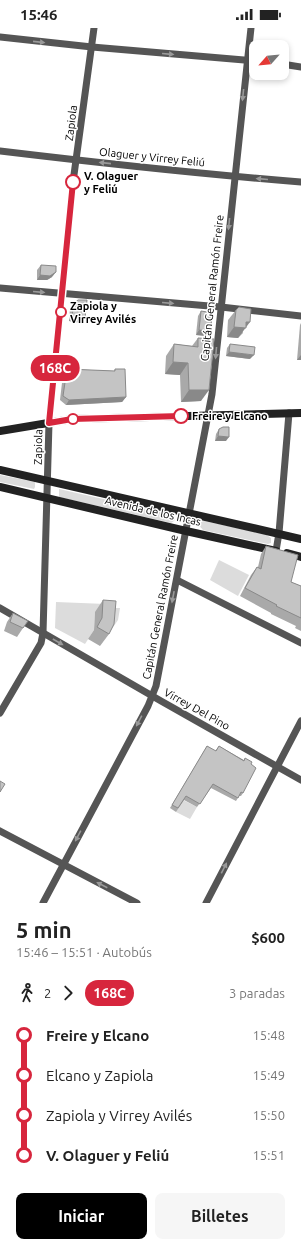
<!DOCTYPE html>
<html lang="es">
<head>
<meta charset="utf-8">
<style>
  :root { --surface:#fff; --page:#f6f6f6; --text:#222; --muted:#767676; --accent:#000 }
  body { margin:0; font-family:Ubuntu,sans-serif; background:var(--page); color:var(--text); height:100vh; display:flex; flex-direction:column; font-size:15px; white-space:nowrap }
  * { box-sizing:border-box; margin:0 }
  p { font-size:13px; color:var(--muted) }
  .icon { flex:none; width:22px; height:22px; fill:none; stroke:currentColor; stroke-width:2; stroke-linecap:round; stroke-linejoin:round }
  .map { position:relative; height:875px; overflow:hidden }
  .panel { display:flex; flex-direction:column; background:var(--surface); flex:1 }
  .panel>* { flex:none }
  .badge { padding:0 8px; border-radius:13px; font-size:14px; line-height:26px }
  .needle { width:26px; rotate:243deg }
  .controls { position:absolute; left:249px; top:12px; display:grid; gap:8px }
  .controls a { display:grid; place-items:center; width:40px; height:40px; border-radius:8px; background:var(--surface); box-shadow:0 2px 6px #0003; font-size:20px }
  .map>.badge { position:absolute; translate:-50% -50%; box-shadow:0 0 0 2px #fff }
  .legs { display:flex; align-items:center; gap:6px; height:44px; padding:0 16px; font-size:13px }
  .legs p { margin-inline-start:auto }
  .headline { display:flex; align-items:center; justify-content:space-between; height:68px; padding:0 16px }
  h1 { font-size:22px; font-weight:700; line-height:30px }
  .primary-button { display:flex; gap:8px; margin-top:auto; padding:8px 16px }
  .primary-button a { flex:1; height:46px; border-radius:8px; background:var(--accent); color:#fff; font-size:16px; font-weight:700; line-height:46px; text-align:center }
  .primary-button a+a { background:var(--page); color:var(--text) }
  ul { padding:0 16px; list-style:none }
  li { display:flex; align-items:center; gap:14px; height:40px; font-size:15px }
  li i { display:grid; place-items:center; width:6px; height:100%; margin:0 5px; background:currentColor }
  li i::after { content:''; width:10px; height:10px; margin:-5px; border:3px solid; border-radius:50%; background:var(--surface) }
  li p { margin-inline-start:auto }
  li:first-child i { background:linear-gradient(#0000 50%,currentColor 0) }
  li:last-child i { background:linear-gradient(currentColor 50%,#0000 0) }
  .status { display:flex; justify-content:space-between; align-items:center; height:28px; padding:0 20px; background:var(--surface); direction:ltr }
  .status svg { height:11px; fill:currentColor }
  .map>svg:first-child { display:block }
</style>
</head>
<body>
<div class="status"><b>15:46</b><svg viewBox="0 0 49 12"><path d="M0 12V9h3v3zM5 12V6h3v6zM10 12V3h3v9zM15 12V0h3v12zM26 1h20v11H26zM47 4h2v5h-2z"/></svg></div>
<div class="map">
<svg width="301" height="875" viewBox="0 0 301 875">
  <rect width="100%" height="100%" fill="#fff"/>
  <g fill="#dcdcdc">
    <polygon points="0,447 35,454 35,459 34,461 0,454"/>
    <polygon points="59,461 174,487 175,491 174,493 171,495 59,469"/>
    <path d="M204,493L265,506L271,510V515L268,516L203,502C200,499 199,498 201,494Z"/>
    <polygon points="219,532 249,547 238,568 210,552"/>
    <polygon points="56,574 106,576 111,580 120,580 118,592 107,608 106,608 95,584 94,602 85,616 55,600"/>
    <polygon points="183,772 197,779 190,791 176,784"/>
  </g>
  <g fill="none" stroke-linecap="round" stroke-linejoin="round">
    <g stroke="#555" stroke-width="7">
      <polyline points="0,9 92,19 256,33"/>
      <polyline points="282,36 301,39"/>
      <path d="M0,123C100,135 200,146 301,154"/>
      <polyline points="0,260 221,279 301,288"/>
      <polyline points="276,523 279,505 289,385"/>
      <polyline points="177,552 301,615"/>
      <polyline points="0,580 161,673 301,752"/>
      <polyline points="0,685 41,615 43,605 49,395 73,154 94,0"/>
      <polyline points="0,803 137,875"/>
      <polyline points="43,875 148,678 156,658 212,366 251,0"/>
      <polyline points="206,875 301,693"/>
    </g>
    <g stroke="#222" stroke-width="8">
      <polyline points="0,403 72,391 301,385"/>
      <polyline points="0,442 301,511"/>
      <polyline points="0,459 186,503 276,523"/>
      <polyline points="287,525 301,529"/>
    </g>
  </g>
  <g fill="#a9a9a9">
    <polygon points="41,237 52,249 47,252 37,252 37,242"/>
    <polygon points="74,275 85,290 82,295 69,293 70,280"/>
    <polygon points="236,282 243,305 238,310 227,309 228,292"/>
    <polygon points="201,283 210,303 207,308 196,307 198,288"/>
    <polygon points="301,295 301,332 297,332 300,297"/>
    <polygon points="198,310 201,373 181,374 180,347 165,346 166,328 174,316 192,318"/>
    <polygon points="230,316 250,331 226,328 227,320"/>
    <polygon points="67,341 114,343 115,341 126,369 122,374 66,377 60,372 63,346"/>
    <polygon points="219,401 226,413 215,413 216,406"/>
    <polygon points="266,518 291,554 301,558 301,603 295,600 296,598 271,586 271,585 240,568 251,547 257,539 258,539 261,526"/>
    <polygon points="103,572 109,606 100,618 88,611 94,602 95,584"/>
    <polygon points="13,585 23,600 17,609 4,603 7,594"/>
    <polygon points="207,718 215,723 219,718 251,736 243,765 241,768 239,768 236,773 211,760 197,779 184,772 176,784 170,780"/>
  </g>
  <g fill="#898989">
    <polygon points="56,244 52,249 47,252 37,252 40,247"/>
    <polygon points="72,288 85,290 82,295 69,293"/>
    <polygon points="246,294 250,294 238,310 227,309 234,299"/>
    <polygon points="199,302 210,303 207,308 196,307"/>
    <polygon points="229,324 254,327 250,331 226,328"/>
    <polygon points="301,327 301,332 297,332"/>
    <polygon points="173,334 188,335 180,347 165,346"/>
    <polygon points="189,362 209,362 201,373 181,374"/>
    <polygon points="126,369 122,374 66,377 69,372"/>
    <polygon points="218,408 229,409 226,413 215,413"/>
  </g>
  <g fill="#c4c4c4" stroke="#898989">
    <polygon points="41,237 56,238 56,244 50,248 40,247"/>
    <polygon points="78,272 87,272 85,290 72,288 74,275"/>
    <polygon points="239,279 251,281 250,294 246,294 246,300 234,299 236,282"/>
    <polygon points="201,283 207,284 212,290 210,303 199,302"/>
    <polygon points="198,310 214,311 209,362 189,362 188,335 173,334 174,316 198,319"/>
    <polygon points="230,316 255,319 254,327 229,324"/>
    <polygon points="67,341 115,343 115,341 125,341 126,369 69,372 63,368"/>
    <polygon points="223,399 229,399 229,409 218,408 219,401"/>
    <polygon points="266,518 298,527 291,554 301,558 301,590 276,578 277,577 245,560 257,539 261,541"/>
    <polygon points="103,572 116,573 114,596 109,606 97,599 102,590"/>
    <polygon points="13,585 28,593 23,600 10,594"/>
    <polygon points="207,718 216,723 219,718 244,733 245,730 252,734 251,736 256,740 243,765 241,764 238,770 213,756 200,776 186,768 178,780 172,777"/>
    <polygon points="0,753 5,756 0,764"/>
  </g>
  <defs><path id="oneway-solid" d="M-6-.8H1V-3.2L6.5 0L1 3.2V.8H-6Z"/></defs>
  <g fill="#999">
    <use href="#oneway-solid" transform="translate(39 14) rotate(6)"/>
    <use href="#oneway-solid" transform="translate(168 26) rotate(5)"/>
    <use href="#oneway-solid" transform="translate(243 67) rotate(96)"/>
    <use href="#oneway-solid" transform="translate(105 135) rotate(-174)"/>
    <use href="#oneway-solid" transform="translate(262 151) rotate(-175)"/>
    <use href="#oneway-solid" transform="translate(229 196) rotate(96)"/>
    <use href="#oneway-solid" transform="translate(39 264) rotate(5)"/>
    <use href="#oneway-solid" transform="translate(168 275) rotate(5)"/>
    <use href="#oneway-solid" transform="translate(216 325) rotate(95)"/>
    <use href="#oneway-solid" transform="translate(173 569) rotate(101)"/>
    <use href="#oneway-solid" transform="translate(58 614) rotate(30)"/>
    <use href="#oneway-solid" transform="translate(139 693) rotate(118)"/>
    <use href="#oneway-solid" transform="translate(78 808) rotate(118)"/>
    <use href="#oneway-solid" transform="translate(224 840) rotate(-63)"/>
    <use href="#oneway-solid" transform="translate(102 857) rotate(-153)"/>
  </g>
  <g fill="none" stroke-linecap="round" stroke-linejoin="round">
    <g stroke="#fff" stroke-width="9">
      <polyline id="line-1" points="73,154 49,395 72,391 181,388"/>
    </g>
    <use href="#line-1" stroke="#d7263d" stroke-width="6"/>
  </g>
  <g fill="#fff" stroke="#d7263d" stroke-width="2">
    <circle cx="73" cy="154" r="7"/>
    <circle cx="61" cy="284" r="5"/>
    <circle cx="181" cy="388" r="7"/>
    <circle cx="73" cy="391" r="5"/>
  </g>
  <g text-anchor="middle" dominant-baseline="central" stroke-width="3" stroke-linejoin="round" paint-order="stroke">
    <g font-size="11" fill="#000" stroke="#fff">
      <text transform="translate(71 95) rotate(-83)">Zapiola</text>
      <text transform="translate(152 129) rotate(6)">Olaguer y Virrey Feliú</text>
      <text transform="translate(212 260) rotate(-84)">Capitán General Ramón Freire</text>
      <text transform="translate(38 419) rotate(-89)">Zapiola</text>
      <text transform="translate(153 483) rotate(13)">Avenida de los Incas</text>
      <text transform="translate(160 579) rotate(-79)">Capitán General Ramón Freire</text>
      <text transform="translate(197 681) rotate(29)">Virrey Del Pino</text>
    </g>
    <g font-size="11" font-weight="bold" fill="#000" stroke="#fff" text-anchor="start">
      <text x="84" y="148">V. Olaguer<tspan x="84" dy="13">y Feliú</tspan></text>
      <text x="70" y="278">Zapiola y<tspan x="70" dy="13">Virrey Avilés</tspan></text>
      <text x="192" y="388">Freire y Elcano</text>
    </g>
  </g>
</svg>
<div class="controls">
<a><svg class="needle" viewBox="-14 -14 28 28"><path d="M0-13l5 13h-10z" fill="#e53935"/><path d="M0 13l5-13h-10z" fill="#767676"/></svg></a>
</div>
<b class="badge" style="left:55px;top:340px;background:#d7263d;color:#fff">168C</b>
</div>
<section class="panel">
<div class="headline"><div><h1>5 min</h1><p>15:46 – 15:51 · Autobús</p></div><b>$600</b></div>
<div class="legs"><svg class="icon" aria-label="walk" viewBox="0 0 24 24"><circle cx="13" cy="4" r="2"/><path d="M13 8l-2 6 4 7M11 14l-3 7M7 12l3-4h3l4 4"/></svg>2<svg class="icon" aria-label="forward" viewBox="0 0 24 24"><path d="M9 5l7 7-7 7"/></svg><b class="badge" style="background:#d7263d;color:#fff">168C</b><p>3 paradas</p></div>
<ul>
<li><i style="color:#d7263d"></i><b>Freire y Elcano</b><p>15:48</p></li>
<li><i style="color:#d7263d"></i><span>Elcano y Zapiola</span><p>15:49</p></li>
<li><i style="color:#d7263d"></i><span>Zapiola y Virrey Avilés</span><p>15:50</p></li>
<li><i style="color:#d7263d"></i><b>V. Olaguer y Feliú</b><p>15:51</p></li>
</ul>
<div class="primary-button"><a>Iniciar</a><a>Billetes</a></div>
</section>
</body>
</html>
